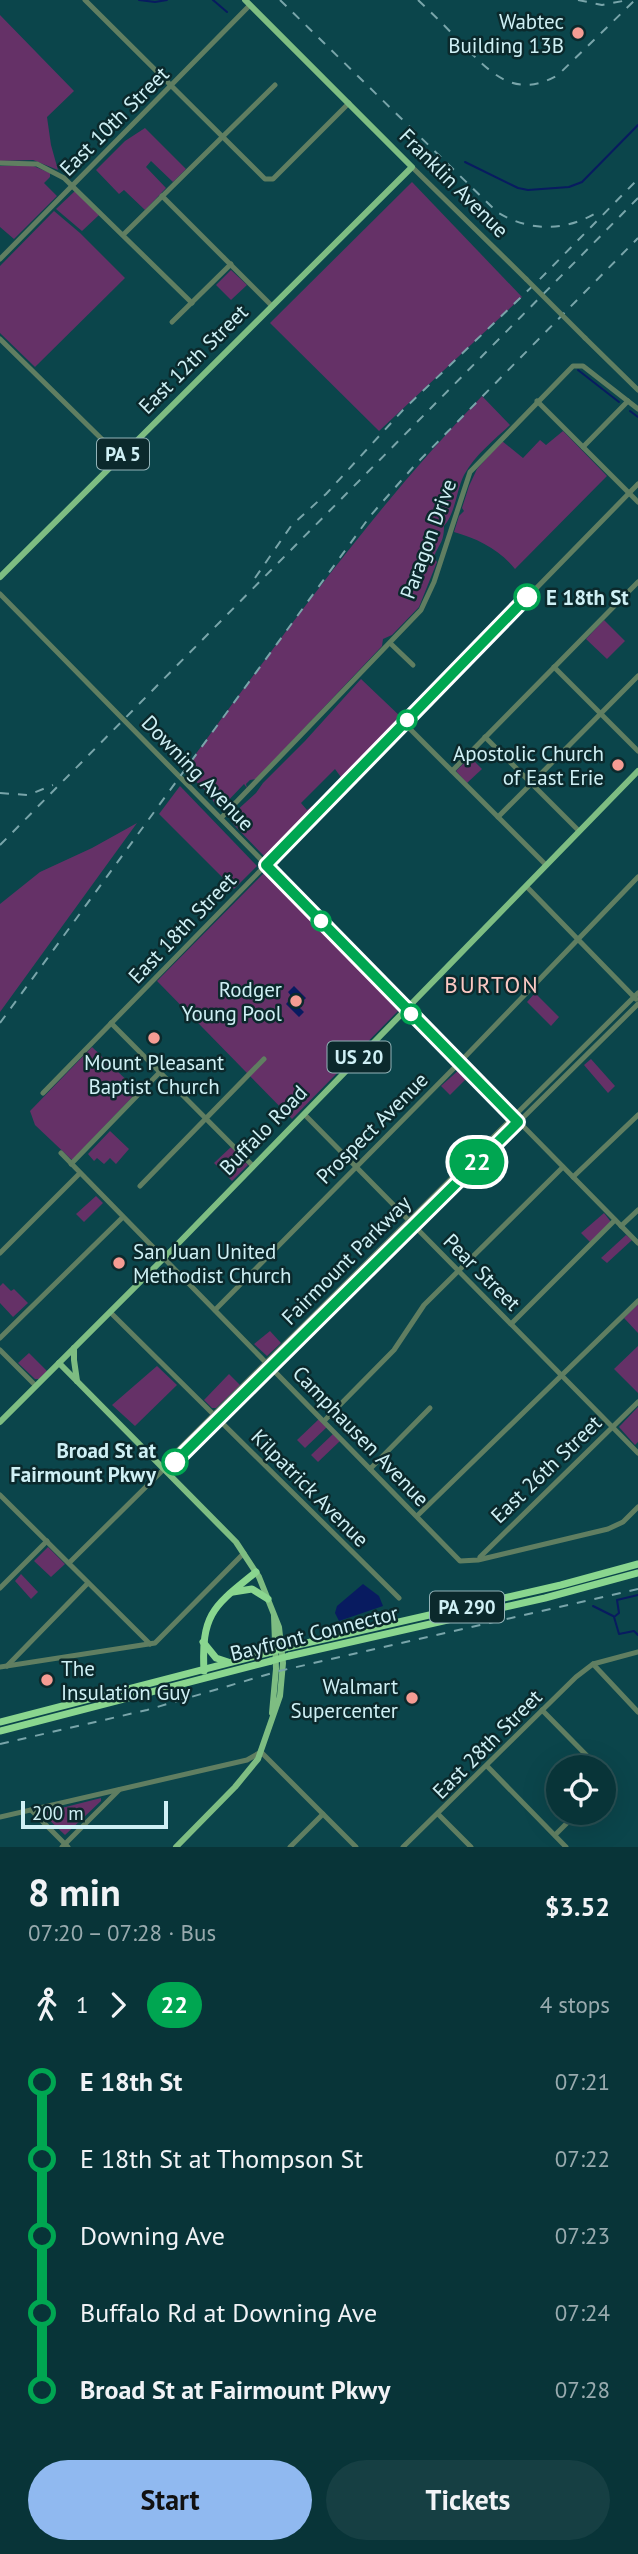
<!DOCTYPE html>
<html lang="en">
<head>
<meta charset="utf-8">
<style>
  :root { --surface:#083438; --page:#163f43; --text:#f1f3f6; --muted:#98aaae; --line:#294f53; --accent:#90b9f0 }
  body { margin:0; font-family:"PT Sans",sans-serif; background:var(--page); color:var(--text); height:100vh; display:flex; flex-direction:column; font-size:26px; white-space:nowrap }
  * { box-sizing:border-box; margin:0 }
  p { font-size:23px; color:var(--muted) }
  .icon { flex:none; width:38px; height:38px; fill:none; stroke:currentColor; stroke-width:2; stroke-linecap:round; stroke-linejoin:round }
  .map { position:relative; height:1847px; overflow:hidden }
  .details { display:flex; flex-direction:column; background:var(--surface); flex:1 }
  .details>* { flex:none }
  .badge { padding:0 14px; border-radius:23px; font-size:24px; line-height:46px }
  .buttons { position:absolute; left:546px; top:1755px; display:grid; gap:14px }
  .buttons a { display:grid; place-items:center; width:70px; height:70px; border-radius:50%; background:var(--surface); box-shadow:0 7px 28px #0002,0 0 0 2px var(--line); font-size:35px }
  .scale { position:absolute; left:21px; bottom:18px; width:147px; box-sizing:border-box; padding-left:7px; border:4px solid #cff0f5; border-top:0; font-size:19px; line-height:24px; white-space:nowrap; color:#cff0f5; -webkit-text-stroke:5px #0b292c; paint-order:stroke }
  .map>.badge { position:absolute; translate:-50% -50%; box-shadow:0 0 0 4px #fff }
  .legs { display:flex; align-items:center; gap:10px; height:77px; padding:0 28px; font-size:23px }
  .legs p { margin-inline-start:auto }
  .overview { display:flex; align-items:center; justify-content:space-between; height:119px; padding:0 28px }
  h1 { font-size:38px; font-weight:600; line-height:52px }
  .cta { display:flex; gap:14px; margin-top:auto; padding:14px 28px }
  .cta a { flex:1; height:80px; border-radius:42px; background:var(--accent); color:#111; font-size:28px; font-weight:600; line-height:80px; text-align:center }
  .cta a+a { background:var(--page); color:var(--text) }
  ul { padding:0 28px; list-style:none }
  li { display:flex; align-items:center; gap:24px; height:77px; font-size:26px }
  li i { display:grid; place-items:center; width:10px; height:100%; margin:0 9px; background:currentColor }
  li i::after { content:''; width:18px; height:18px; margin:-9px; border:5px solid; border-radius:50%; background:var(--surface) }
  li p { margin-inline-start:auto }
  li:first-child i { background:linear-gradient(#0000 50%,currentColor 0) }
  li:last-child i { background:linear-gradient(currentColor 50%,#0000 0) }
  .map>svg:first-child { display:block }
</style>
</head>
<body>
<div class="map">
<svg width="638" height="1847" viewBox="0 0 638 1847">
  <rect width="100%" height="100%" fill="#0b454b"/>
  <g fill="#653167">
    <polygon points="0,15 74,91 47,117 51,145 58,170 33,160 0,161"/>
    <polygon points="145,128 186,169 173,182 151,161 146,167 166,188 145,210 124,190 119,194 96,170 125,141"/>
    <polygon points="31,165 50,173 50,177 44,183 57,196 14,239 0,227 0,166"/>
    <polygon points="412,182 522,297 379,431 270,323"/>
    <polygon points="75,191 99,215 82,231 56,209"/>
    <polygon points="54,211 80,233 125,278 35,367 0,333 0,266"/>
    <polygon points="231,270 247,285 231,300 216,285"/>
    <path d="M482,396L510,425C494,440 475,455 464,475C456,491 456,512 444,526C444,543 439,543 434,557L437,562L419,607L392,635L383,639L382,646L256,779L250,780L246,784L247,788L244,784L224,805L215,804L209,794L184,770C278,642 371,511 482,396Z"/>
    <path d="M563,431L607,476L515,569C499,549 478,539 454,532L459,516L464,511L462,508L469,486L477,469L502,441L523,458L540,440L546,445Z"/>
    <polygon points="604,620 625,641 607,659 586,639"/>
    <polygon points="361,679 402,718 343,780 335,769 301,803 307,810 312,806 316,809 269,856 264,856 235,826 232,822 234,813 256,793 263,783 305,741"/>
    <polygon points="470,757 482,769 467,783 456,771"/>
    <polygon points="180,786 257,866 234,889 159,814"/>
    <polygon points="137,823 0,1012 0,904 40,872 92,848"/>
    <polygon points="265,872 398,1011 292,1119 157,981"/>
    <polygon points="535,993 559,1017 551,1026 527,1002"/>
    <polygon points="92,1047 138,1091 72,1160 35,1125 30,1111"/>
    <polygon points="591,1059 615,1086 608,1093 584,1065"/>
    <polygon points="461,1068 469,1076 450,1095 441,1086"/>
    <polygon points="110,1131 129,1149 116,1164 110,1158 104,1164 97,1158 94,1161 88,1154"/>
    <polygon points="231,1147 248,1165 232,1181 214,1163"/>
    <polygon points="96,1196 103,1203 84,1222 76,1214"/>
    <polygon points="604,1213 611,1222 590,1242 581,1233"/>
    <polygon points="626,1235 632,1240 607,1263 601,1258"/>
    <polygon points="3,1283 11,1291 14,1289 28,1303 13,1317 0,1303 0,1286"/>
    <polygon points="638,1304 638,1333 624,1318"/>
    <polygon points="270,1331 281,1343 267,1356 254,1344"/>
    <polygon points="638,1346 638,1393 614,1369"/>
    <polygon points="29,1353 47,1371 39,1379 35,1379 18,1363"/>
    <polygon points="157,1366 177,1385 135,1426 112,1405"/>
    <polygon points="229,1374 240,1385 216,1408 212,1408 204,1400"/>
    <polygon points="638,1407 638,1442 635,1445 619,1427"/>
    <polygon points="319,1419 327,1427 305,1448 297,1440"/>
    <polygon points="333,1434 340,1441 318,1462 311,1455"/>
    <polygon points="48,1547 65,1564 51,1577 34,1561"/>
    <polygon points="21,1574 38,1592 31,1599 15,1581"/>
    <polygon points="101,1798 101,1801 65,1835 42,1813"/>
  </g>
  <g fill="#081b60">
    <polygon points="294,986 306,998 298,1006 304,1012 299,1017 286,1004 292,997 288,992"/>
    <polygon points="363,1584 379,1596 383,1606 339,1621 335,1613 337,1606"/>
  </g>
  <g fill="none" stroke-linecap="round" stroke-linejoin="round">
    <g stroke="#081b60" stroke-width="2">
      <polyline points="139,0 155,2 167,0"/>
      <polyline points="213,0 227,12"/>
      <polyline points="465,162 518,188 528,190 569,187 582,182 638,125"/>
      <polyline points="578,370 619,402"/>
      <polyline points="630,411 638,417"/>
      <polyline points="638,1595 617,1600 619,1613 614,1617 619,1634 634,1631 638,1635"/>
      <polyline points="593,1606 613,1616"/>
    </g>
    <g stroke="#607e61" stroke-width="5">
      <polyline points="85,0 265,179 273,179 349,103"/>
      <polyline points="0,163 37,164 64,178 192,303"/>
      <polyline points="412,167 526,279"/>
      <polyline points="162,196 272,306"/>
      <polyline points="124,234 275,85"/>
      <polyline points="0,259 250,5"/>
      <polyline points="172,322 231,264"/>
      <polyline points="585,338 638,390"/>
      <polyline points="0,339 120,457"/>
      <polyline points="537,401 638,502"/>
      <polyline points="583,447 628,401"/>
      <polyline points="0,594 638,1243"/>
      <polyline points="390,643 413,665"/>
      <polyline points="554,667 638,751"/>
      <polyline points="404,723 546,865"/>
      <polyline points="485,737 579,831"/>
      <polyline points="452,771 638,582"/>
      <polyline points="498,817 638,676"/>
      <polyline points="221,818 421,610 434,582 470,472 573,366 583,366 638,409"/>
      <polyline points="526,886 636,999"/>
      <polyline points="638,993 175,1453 170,1458 171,1463 175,1462 638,1004"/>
      <polyline points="111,1023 253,1166"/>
      <polyline points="43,1093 638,484"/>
      <polyline points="304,1114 638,1453"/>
      <polyline points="61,1153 460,1561 478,1560 608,1529 623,1522 638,1507"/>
      <polyline points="71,1164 160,1072"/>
      <polyline points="573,1177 638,1115"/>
      <polyline points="140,1186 264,1059"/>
      <polyline points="621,1226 638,1210"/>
      <polyline points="0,1253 80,1173"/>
      <polyline points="215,1310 460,1062 638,877"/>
      <polyline points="110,1312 399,1598"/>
      <polyline points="511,1324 615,1220"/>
      <polyline points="0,1338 123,1217"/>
      <polyline points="0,1350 36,1386"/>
      <polyline points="324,1421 394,1350 424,1305 563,1167"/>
      <polyline points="370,1469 430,1408"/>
      <polyline points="0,1495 150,1644"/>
      <polyline points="417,1516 638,1301"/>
      <polyline points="480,1557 638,1402"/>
      <polyline points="69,1563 166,1467"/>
      <polyline points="0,1588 47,1541"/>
      <polyline points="593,1664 638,1712"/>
      <polyline points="7,1666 88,1583"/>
      <polyline points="0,1667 155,1643 244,1553"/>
      <polyline points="542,1710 599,1768"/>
      <polyline points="487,1766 566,1847"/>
      <polyline points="604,1773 606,1782 604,1785"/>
      <polyline points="31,1810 68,1847"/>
      <polyline points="438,1814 471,1847"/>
      <polyline points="0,1817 247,1760 261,1752 356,1847"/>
      <polyline points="555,1835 577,1813"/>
      <polyline points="62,1847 119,1790"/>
      <polyline points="290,1847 323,1814"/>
      <polyline points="403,1847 576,1677 593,1664 638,1652"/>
    </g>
    <g stroke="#7ebd82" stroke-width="6">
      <polyline points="0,577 412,167 245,0"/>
      <polyline points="74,1348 74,1360 77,1381"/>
      <polyline points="59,1363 236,1542 259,1577 279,1627 283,1663 280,1696 258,1759 235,1787 176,1847"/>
      <polyline points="0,1422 164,1258 638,771"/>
      <polyline points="272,1713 276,1669 274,1616"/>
    </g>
    <g stroke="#8ad68f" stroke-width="7">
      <polyline points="233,1592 252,1589 268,1599"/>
      <polyline points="203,1642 216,1658 228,1662"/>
      <polyline points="289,1647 561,1585 638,1564"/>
      <polyline points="289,1656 545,1598 638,1573"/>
      <path d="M204,1671C201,1613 214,1606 256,1572"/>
      <polyline points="0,1722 271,1652"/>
      <polyline points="0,1731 271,1661"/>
    </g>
    <g stroke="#79a5aa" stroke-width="2" stroke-dasharray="9 9" stroke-linecap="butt">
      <path d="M280,0L497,212C529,232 567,232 599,211"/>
      <path d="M418,0C433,14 447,28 461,43C491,73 514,100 558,75L635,0"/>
      <polyline points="578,0 602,5 628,0"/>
      <polyline points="255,578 291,526 326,494 403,410 539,280 638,179"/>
      <polyline points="0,793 28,795 53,785"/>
      <polyline points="0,845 638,198"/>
      <polyline points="0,1023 371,515 415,465 638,238"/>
      <polyline points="0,1744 147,1710 279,1671 638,1589"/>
    </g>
    <polyline stroke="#607e61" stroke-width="5" points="526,279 585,338"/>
    <g stroke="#8ad68f" stroke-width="7">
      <polyline points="271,1652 289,1647"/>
      <polyline points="271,1661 289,1656"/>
    </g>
  </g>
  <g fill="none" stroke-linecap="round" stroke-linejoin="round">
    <g stroke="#fff" stroke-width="16">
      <polyline id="line-1" points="175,1462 518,1122 266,865 527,597"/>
    </g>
    <use href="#line-1" stroke="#00a651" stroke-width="10"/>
  </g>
  <g fill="#f59c93" stroke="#0b292c" stroke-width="2.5">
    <circle cx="578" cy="33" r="7"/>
    <circle cx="618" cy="765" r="7"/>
    <circle cx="296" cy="1001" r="7"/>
    <circle cx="154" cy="1038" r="7"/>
    <circle cx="119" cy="1263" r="7"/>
    <circle cx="47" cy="1680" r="7"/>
    <circle cx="412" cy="1698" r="7"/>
  </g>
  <g fill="#fff" stroke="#00a651" stroke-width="3.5">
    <circle cx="527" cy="597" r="12"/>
    <circle cx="407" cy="720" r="9"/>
    <circle cx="321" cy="921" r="9"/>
    <circle cx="411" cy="1014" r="9"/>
    <circle cx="175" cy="1462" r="12"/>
  </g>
  <g text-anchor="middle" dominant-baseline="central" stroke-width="5" stroke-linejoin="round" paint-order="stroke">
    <g fill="#0b292c" stroke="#94b4b9" stroke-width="2">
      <rect x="97" y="438.5" width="52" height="31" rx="5"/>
      <rect x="327.5" y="1041.5" width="63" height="31" rx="5"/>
      <rect x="430" y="1591.5" width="74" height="31" rx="5"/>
    </g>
    <g font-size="19" font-weight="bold" fill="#cff0f5">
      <text x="123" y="454">PA 5</text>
      <text x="359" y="1057">US 20</text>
      <text x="467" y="1607">PA 290</text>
    </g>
    <g font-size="21" fill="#cff0f5" stroke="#0b292c" text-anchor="end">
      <text x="564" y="21">Wabtec<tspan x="564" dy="24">Building 13B</tspan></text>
      <text x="604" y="753">Apostolic Church<tspan x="604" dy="24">of East Erie</tspan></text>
      <text x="282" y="989">Rodger<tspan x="282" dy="24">Young Pool</tspan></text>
      <text x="154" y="1062" text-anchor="middle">Mount Pleasant<tspan x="154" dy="24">Baptist Church</tspan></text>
      <text x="133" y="1251" text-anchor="start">San Juan United<tspan x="133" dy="24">Methodist Church</tspan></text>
      <text x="61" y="1668" text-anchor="start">The<tspan x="61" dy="24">Insulation Guy</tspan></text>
      <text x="398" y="1686">Walmart<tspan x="398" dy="24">Supercenter</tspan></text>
    </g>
    <g font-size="21" fill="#cff0f5" stroke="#0b292c">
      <text transform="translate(114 121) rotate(-45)">East 10th Street</text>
      <text transform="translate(454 183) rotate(45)">Franklin Avenue</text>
      <text transform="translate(193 359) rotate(-45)">East 12th Street</text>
      <text transform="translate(428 539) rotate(-70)">Paragon Drive</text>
      <text transform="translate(198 773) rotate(46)">Downing Avenue</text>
      <text transform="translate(182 928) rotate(-46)">East 18th Street</text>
      <text transform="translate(372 1128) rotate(-45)">Prospect Avenue</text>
      <text transform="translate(263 1130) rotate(-46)">Buffalo Road</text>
      <text transform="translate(346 1260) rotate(-45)">Fairmount Parkway</text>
      <text transform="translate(482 1272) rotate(45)">Pear Street</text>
      <text transform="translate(361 1436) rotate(46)">Camphausen Avenue</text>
      <text transform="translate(546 1469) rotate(-44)">East 26th Street</text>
      <text transform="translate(310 1488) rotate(45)">Kilpatrick Avenue</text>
      <text transform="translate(314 1633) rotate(-14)">Bayfront Connector</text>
      <text transform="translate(487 1744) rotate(-45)">East 28th Street</text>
    </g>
    <g font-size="21" font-weight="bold" fill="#cff0f5" stroke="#0b292c" text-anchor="start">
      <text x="546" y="597">E 18th St</text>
      <text x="156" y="1450" text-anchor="end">Broad St at<tspan x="156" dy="24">Fairmount Pkwy</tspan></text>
    </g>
    <g font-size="23" letter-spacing="2" fill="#fcc8c3" stroke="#0b292c">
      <text x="492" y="984">BURTON</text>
    </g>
  </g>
</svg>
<div class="buttons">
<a><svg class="icon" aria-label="locate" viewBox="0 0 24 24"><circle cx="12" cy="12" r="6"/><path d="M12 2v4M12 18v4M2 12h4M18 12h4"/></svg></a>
</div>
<div class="scale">200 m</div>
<b class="badge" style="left:477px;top:1162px;background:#00a651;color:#fff">22</b>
</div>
<section class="details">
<div class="overview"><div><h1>8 min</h1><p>07:20 – 07:28 · Bus</p></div><b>$3.52</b></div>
<div class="legs"><svg class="icon" aria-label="walk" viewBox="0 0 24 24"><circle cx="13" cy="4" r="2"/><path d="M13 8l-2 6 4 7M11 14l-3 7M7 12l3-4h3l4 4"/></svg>1<svg class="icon" aria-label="forward" viewBox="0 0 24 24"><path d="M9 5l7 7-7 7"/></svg><b class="badge" style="background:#00a651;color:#fff">22</b><p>4 stops</p></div>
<ul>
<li><i style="color:#00a651"></i><b>E 18th St</b><p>07:21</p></li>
<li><i style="color:#00a651"></i><span>E 18th St at Thompson St</span><p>07:22</p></li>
<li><i style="color:#00a651"></i><span>Downing Ave</span><p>07:23</p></li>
<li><i style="color:#00a651"></i><span>Buffalo Rd at Downing Ave</span><p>07:24</p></li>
<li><i style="color:#00a651"></i><b>Broad St at Fairmount Pkwy</b><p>07:28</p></li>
</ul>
<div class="cta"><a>Start</a><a>Tickets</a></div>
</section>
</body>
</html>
